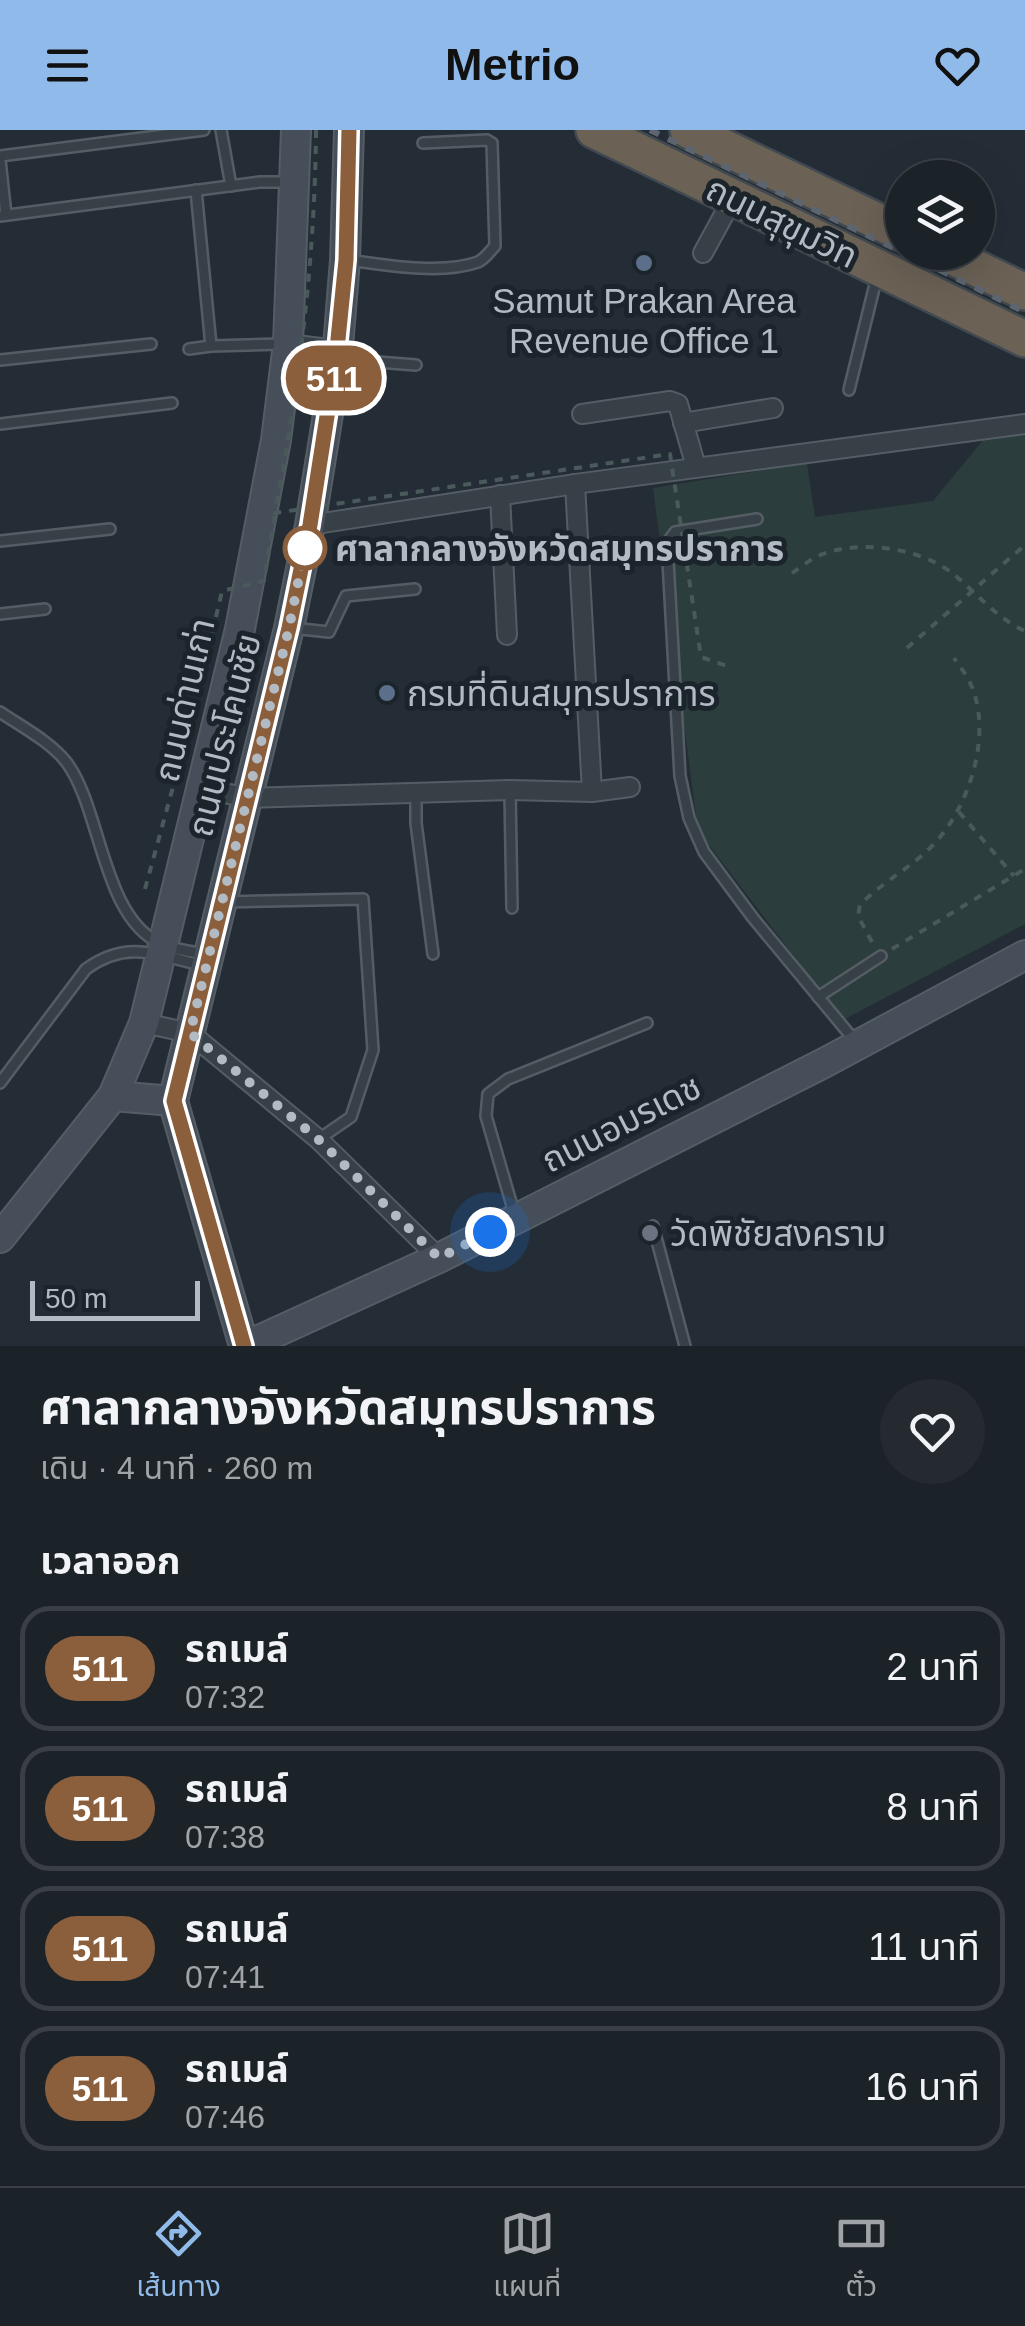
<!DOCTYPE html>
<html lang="th">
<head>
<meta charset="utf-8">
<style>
  :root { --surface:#1b2228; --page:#242a30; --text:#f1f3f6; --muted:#a0a4a8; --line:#393f45; --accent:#90bae9 }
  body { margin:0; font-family:Arial,"Noto Sans Thai",sans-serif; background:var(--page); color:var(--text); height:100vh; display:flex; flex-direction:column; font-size:38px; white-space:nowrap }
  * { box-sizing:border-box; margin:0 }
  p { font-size:32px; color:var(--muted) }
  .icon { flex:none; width:55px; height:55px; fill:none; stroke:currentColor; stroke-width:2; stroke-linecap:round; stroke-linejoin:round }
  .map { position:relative; height:1216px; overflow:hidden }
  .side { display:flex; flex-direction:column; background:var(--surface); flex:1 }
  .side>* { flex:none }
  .badge { padding:0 20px; border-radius:32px; font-size:35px; line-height:65px }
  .fabs { position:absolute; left:885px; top:30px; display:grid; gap:20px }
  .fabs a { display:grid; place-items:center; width:110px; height:110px; border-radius:50%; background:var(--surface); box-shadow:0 10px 40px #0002,0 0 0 2px var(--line); font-size:50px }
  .scale { position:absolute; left:30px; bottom:25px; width:170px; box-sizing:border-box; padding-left:10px; border:5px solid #b2bac3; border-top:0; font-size:28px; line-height:35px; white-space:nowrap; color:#b2bac3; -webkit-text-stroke:8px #1c242b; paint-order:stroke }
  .you { position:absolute; width:50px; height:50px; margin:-25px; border:8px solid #fff; border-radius:50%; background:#1a73e8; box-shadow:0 0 0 15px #1a73e833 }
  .map>.badge { position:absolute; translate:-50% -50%; box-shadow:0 0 0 5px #fff }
  h2 { padding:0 40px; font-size:38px; line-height:90px }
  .round { display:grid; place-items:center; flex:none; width:105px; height:105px; border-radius:52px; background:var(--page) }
  .head { display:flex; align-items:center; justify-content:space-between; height:170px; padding:0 40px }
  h1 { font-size:48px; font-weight:700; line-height:75px }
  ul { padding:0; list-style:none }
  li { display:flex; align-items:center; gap:30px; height:125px; margin:0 20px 15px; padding:0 20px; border:5px solid var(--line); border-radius:30px }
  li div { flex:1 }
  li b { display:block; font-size:38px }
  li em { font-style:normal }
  li .badge { min-width:110px; font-weight:700; text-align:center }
  header { display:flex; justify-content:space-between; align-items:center; height:130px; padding:0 40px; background:var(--accent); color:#111; font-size:45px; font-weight:700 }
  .tabs { display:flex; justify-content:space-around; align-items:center; height:140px; border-top:2px solid var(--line); background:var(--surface); font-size:28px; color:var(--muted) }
  .tabs a { display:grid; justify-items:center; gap:5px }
  .tabs .current { color:var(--accent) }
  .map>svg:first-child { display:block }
</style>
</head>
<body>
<header><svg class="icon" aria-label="menu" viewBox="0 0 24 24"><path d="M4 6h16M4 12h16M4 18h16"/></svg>Metrio<svg class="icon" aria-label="heart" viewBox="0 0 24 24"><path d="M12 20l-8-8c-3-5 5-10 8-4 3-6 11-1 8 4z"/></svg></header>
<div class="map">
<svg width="1025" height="1216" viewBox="0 0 1025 1216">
  <rect width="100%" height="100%" fill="#242d36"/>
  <polygon fill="#2b3d3c" points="1025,303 1025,794 843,890 698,701 653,358 807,333 815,387 933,371 984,309"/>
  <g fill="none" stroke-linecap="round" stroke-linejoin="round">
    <g stroke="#555d64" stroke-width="14">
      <g id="lane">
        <polyline points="221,0 231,56"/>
        <polyline points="0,26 204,0"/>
        <polyline points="0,30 6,85"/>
        <polyline points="196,60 211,216 282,214"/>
        <polyline points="0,86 260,52 290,52"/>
        <path d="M348,130C385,135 442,145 478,132C485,129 490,121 495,116L492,13L487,10L423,13"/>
        <polyline points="189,219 211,216"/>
        <polyline points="339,229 416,235"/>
        <polyline points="0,230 151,214"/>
        <polyline points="849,260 877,146"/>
        <polyline points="0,294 172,273"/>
        <polyline points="757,389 675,402 667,413 680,646 689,688 704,722 753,788 855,911"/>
        <polyline points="0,411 110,399"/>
        <polyline points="0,484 45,479"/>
        <polyline points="292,498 329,502 346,466 415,459"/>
        <path d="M0,582C22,597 51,612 67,633C102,681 102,787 161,814C175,820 192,821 206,825"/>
        <polyline points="510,661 512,778"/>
        <polyline points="416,665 416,693 433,824"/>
        <polyline points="224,772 363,769 373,920 351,987 319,1009"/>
        <polyline points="818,867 881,826"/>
        <path d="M0,953L86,839C128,809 157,825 204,836"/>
        <polyline points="515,1086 486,986 488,964 508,949 647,893"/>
        <polyline points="653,1096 685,1216"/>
      </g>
    </g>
    <g stroke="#555d64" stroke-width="22">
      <g id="street">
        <polyline points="703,123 733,68"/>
        <polyline points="288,214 337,220"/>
        <polyline points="582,284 670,271 678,274 696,337"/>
        <polyline points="683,293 773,278"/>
        <polyline points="575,354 592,662"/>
        <polyline points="500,365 507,505"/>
        <polyline points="310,395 575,354 1025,294"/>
        <polyline points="203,658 247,668 510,660 592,662 630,657"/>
        <polyline points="144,893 190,903 318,1009 439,1128"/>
      </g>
    </g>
    <g stroke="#555d64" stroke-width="32">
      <g id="secondary">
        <polyline points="113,966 173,971"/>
        <polyline points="0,1108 113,966 144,893 240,499 276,310 288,214 296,0"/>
        <polyline points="244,1216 173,971 289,498 310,395 337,229 345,130 349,0"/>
        <polyline points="246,1216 439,1128 824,933 1025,825"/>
      </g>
    </g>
    <g stroke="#424a51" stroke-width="40">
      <g id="highway">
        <polyline points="594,0 1025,209"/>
        <polyline points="688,0 902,103"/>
        <polyline points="943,122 1025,162"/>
      </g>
    </g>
    <g stroke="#4a5a5b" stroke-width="4" stroke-dasharray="8 8" stroke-linecap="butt">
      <path d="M792,443C800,438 809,430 818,426C857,409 918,417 952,443C977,463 996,488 1025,501"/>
      <polyline points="907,518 1025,415"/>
      <polyline points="959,682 1014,746"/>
      <polyline points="145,759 176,646"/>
      <path d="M872,812L858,786L860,775C882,752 911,738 933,715C969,678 993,604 971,555C967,545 960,537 954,528"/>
      <polyline points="892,819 1025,739"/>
    </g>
    <use href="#lane" stroke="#373f47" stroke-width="9"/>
    <use href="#street" stroke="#373f47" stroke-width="18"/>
    <use href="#secondary" stroke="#454e59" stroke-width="28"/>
    <use href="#highway" stroke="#6b6155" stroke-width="35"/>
    <g stroke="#5d6670" stroke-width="6" stroke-dasharray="10 10" stroke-linecap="butt">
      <polyline points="650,0 902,122"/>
      <polyline points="903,122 1025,182"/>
    </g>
    <g stroke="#4a5a5b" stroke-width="4" stroke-dasharray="8 8" stroke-linecap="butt">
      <path d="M316,0C315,130 299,255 275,383L670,324L701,527L727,536"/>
      <polyline points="198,565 222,461 264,451 275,383"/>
    </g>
  </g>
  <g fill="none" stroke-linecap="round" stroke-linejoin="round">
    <g stroke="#fff" stroke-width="22">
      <polyline id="line" points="244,1216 174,971 289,498 310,395 336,229 346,130 349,0"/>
    </g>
    <use href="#line" stroke="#8b5e3c" stroke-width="15"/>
    <polyline stroke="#b2bac3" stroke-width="10" stroke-dasharray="0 18" points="305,418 289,498 190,903 318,1009 439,1128 490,1102"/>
  </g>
  <g fill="#5c6f8a" stroke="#1c242b" stroke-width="4">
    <circle cx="644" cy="133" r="10"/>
    <circle cx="387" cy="563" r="10"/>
  </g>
  <circle fill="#fff" stroke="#8b5e3c" stroke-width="5" cx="305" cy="418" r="20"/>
  <circle fill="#6b7280" stroke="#1c242b" stroke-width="4" cx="650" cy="1103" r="10"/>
  <g text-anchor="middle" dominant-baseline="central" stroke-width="10" stroke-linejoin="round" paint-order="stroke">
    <g font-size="35" fill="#b2bac3" stroke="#1c242b">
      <text transform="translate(782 92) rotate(26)">ถนนสุขุมวิท</text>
      <text transform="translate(184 570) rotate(-77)">ถนนด่านเก่า</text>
      <text transform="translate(224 605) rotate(-76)">ถนนประโคนชัย</text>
      <text transform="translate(621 993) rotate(-27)">ถนนอมรเดช</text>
    </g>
    <g font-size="35" fill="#b2bac3" stroke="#1c242b" text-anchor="start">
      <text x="644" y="170" text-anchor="middle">Samut Prakan Area<tspan x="644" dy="40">Revenue Office 1</tspan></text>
      <text x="407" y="563">กรมที่ดินสมุทรปราการ</text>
      <text x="670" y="1103">วัดพิชัยสงคราม</text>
    </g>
    <g font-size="35" font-weight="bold" fill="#b2bac3" stroke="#1c242b" text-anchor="start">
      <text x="335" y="418">ศาลากลางจังหวัดสมุทรปราการ</text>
    </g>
  </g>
</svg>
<div class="fabs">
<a><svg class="icon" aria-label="layers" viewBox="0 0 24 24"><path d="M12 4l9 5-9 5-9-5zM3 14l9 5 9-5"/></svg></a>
</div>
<div class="scale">50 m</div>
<div class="you" style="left:490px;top:1102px"></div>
<b class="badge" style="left:334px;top:248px;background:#8b5e3c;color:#fff">511</b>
</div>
<section class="side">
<div class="head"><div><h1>ศาลากลางจังหวัดสมุทรปราการ</h1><p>เดิน · 4 นาที · 260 m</p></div><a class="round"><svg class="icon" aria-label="heart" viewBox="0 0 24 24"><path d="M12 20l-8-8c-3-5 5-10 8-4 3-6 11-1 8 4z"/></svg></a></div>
<h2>เวลาออก</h2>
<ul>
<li><span class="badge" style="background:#8b5e3c;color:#fff">511</span><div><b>รถเมล์</b><p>07:32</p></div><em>2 นาที</em></li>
<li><span class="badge" style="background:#8b5e3c;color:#fff">511</span><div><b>รถเมล์</b><p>07:38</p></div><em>8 นาที</em></li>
<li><span class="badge" style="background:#8b5e3c;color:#fff">511</span><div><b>รถเมล์</b><p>07:41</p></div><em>11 นาที</em></li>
<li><span class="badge" style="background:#8b5e3c;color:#fff">511</span><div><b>รถเมล์</b><p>07:46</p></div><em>16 นาที</em></li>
</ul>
</section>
<nav class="tabs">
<a class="current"><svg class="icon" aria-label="directions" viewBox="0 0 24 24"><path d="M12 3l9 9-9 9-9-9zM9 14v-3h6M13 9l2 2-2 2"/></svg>เส้นทาง</a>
<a><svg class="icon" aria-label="map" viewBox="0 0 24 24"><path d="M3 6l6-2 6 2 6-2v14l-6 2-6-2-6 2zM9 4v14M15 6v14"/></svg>แผนที่</a>
<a><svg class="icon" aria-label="tickets" viewBox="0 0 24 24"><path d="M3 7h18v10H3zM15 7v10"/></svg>ตั๋ว</a>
</nav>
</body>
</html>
